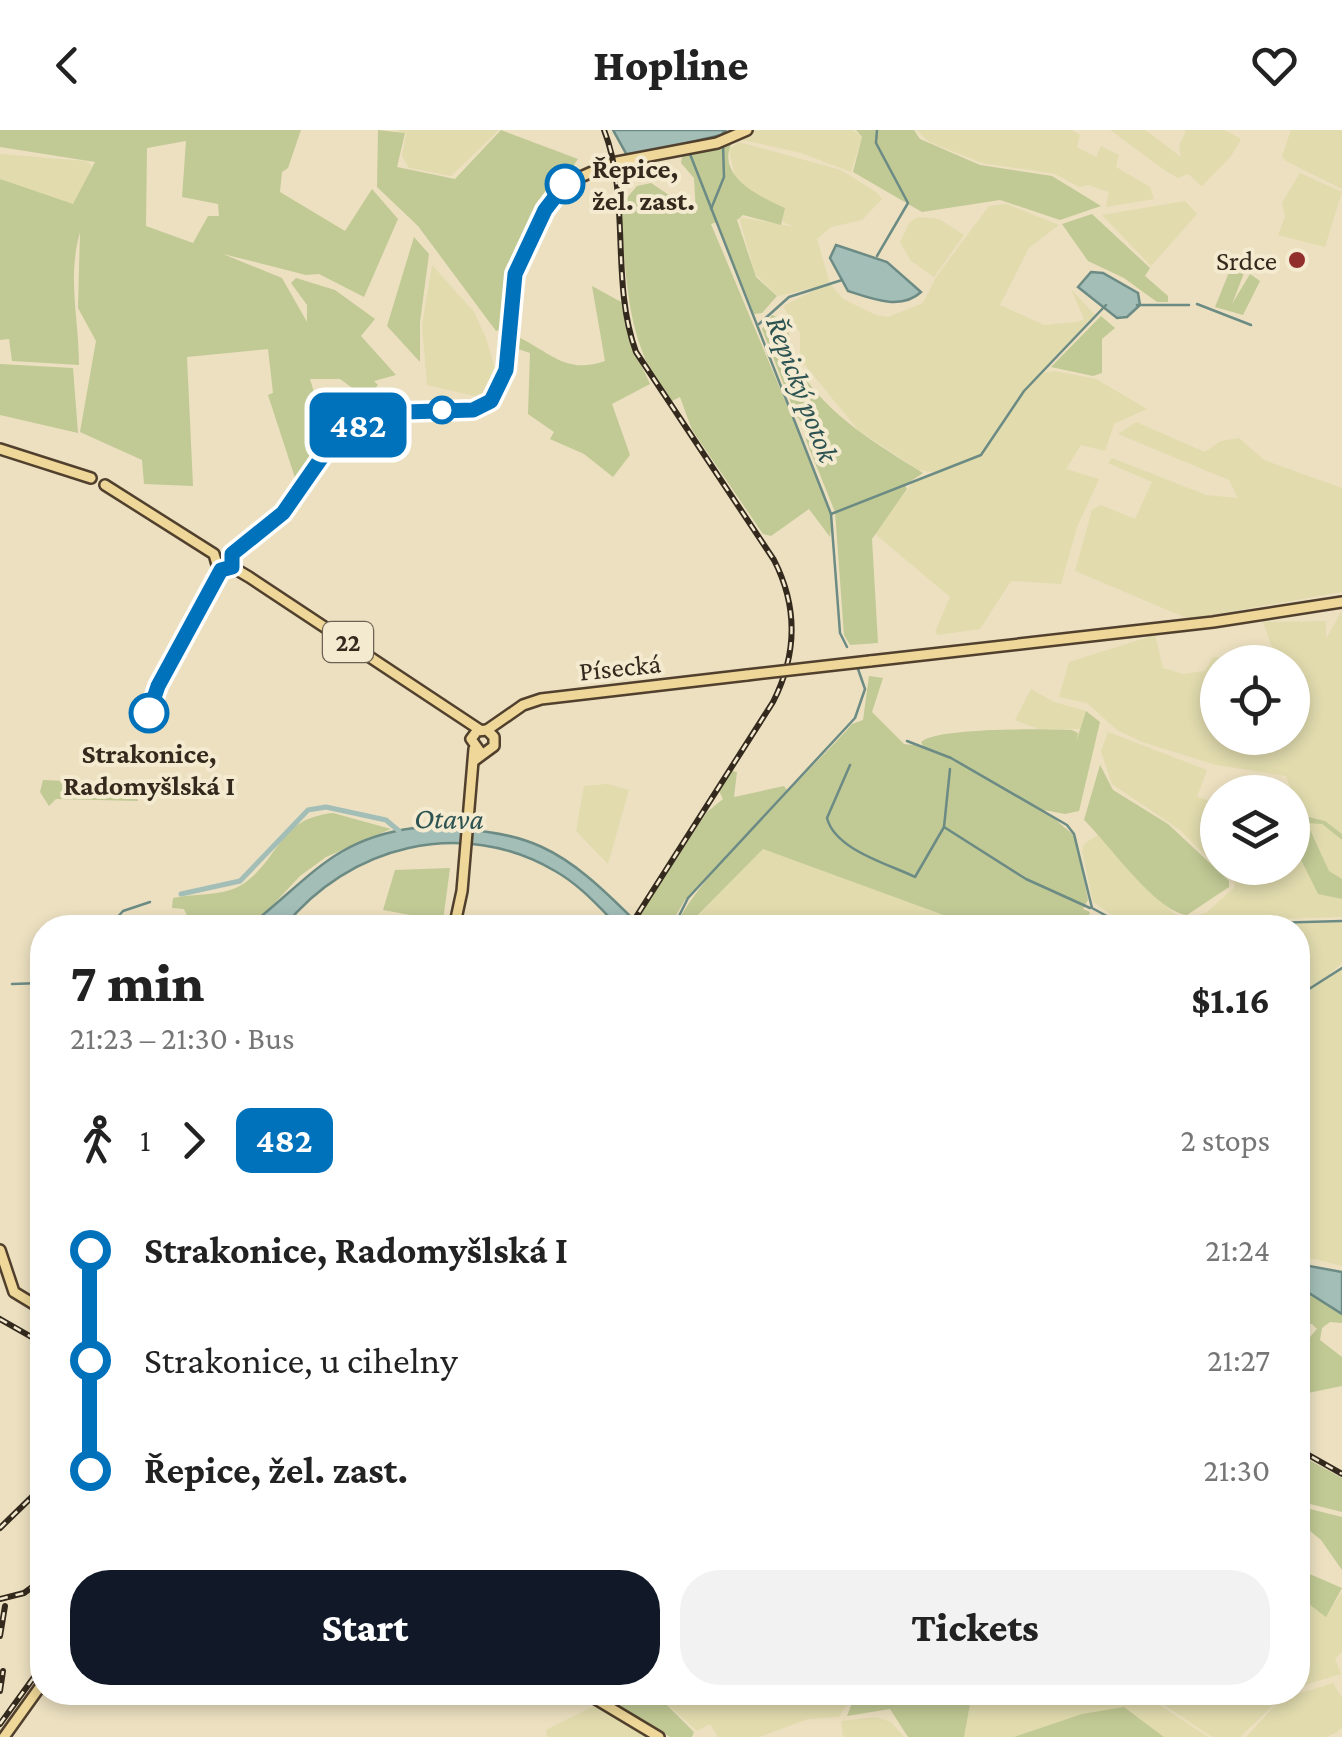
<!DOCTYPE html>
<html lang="en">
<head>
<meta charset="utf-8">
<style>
  :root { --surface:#fff; --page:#f2f2f2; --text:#222; --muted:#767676; --accent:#111827 }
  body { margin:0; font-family:"Crimson Pro",serif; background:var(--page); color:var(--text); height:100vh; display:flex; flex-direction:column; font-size:38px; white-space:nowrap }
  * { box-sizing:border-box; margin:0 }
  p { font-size:32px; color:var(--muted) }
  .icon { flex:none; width:55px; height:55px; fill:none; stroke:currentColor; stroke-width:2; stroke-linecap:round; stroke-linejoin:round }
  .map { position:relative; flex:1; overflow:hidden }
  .panel { position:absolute; left:30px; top:785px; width:1280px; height:790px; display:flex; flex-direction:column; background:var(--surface); border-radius:40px; box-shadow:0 5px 15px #0003 }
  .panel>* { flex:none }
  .badge { padding:0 20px; border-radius:15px; font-size:35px; line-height:65px }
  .controls { position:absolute; left:1200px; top:515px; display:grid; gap:20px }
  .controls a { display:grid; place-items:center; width:110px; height:110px; border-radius:50%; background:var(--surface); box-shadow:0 5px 15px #0003; font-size:50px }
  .map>.badge { position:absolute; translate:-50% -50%; box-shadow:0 0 0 5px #fff }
  .legs { display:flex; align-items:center; gap:15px; height:110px; padding:0 40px; font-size:32px }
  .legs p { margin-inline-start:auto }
  .summary { display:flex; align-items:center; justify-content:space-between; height:170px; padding:0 40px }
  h1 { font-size:55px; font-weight:800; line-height:75px }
  .button { display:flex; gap:20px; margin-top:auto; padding:20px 40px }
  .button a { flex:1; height:115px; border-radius:40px; background:var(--accent); color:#fff; font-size:40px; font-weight:800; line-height:115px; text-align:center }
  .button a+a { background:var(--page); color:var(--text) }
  ul { padding:0 40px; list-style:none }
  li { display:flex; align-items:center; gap:35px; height:110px; font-size:38px }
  li i { display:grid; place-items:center; width:15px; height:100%; margin:0 12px; background:currentColor }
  li i::after { content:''; width:25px; height:25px; margin:-12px; border:8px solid; border-radius:50%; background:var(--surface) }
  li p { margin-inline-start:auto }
  li:first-child i { background:linear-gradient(#0000 50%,currentColor 0) }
  li:last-child i { background:linear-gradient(currentColor 50%,#0000 0) }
  header { display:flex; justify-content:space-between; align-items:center; height:130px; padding:0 40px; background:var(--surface); font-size:45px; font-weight:800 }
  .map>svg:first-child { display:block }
</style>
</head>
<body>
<header><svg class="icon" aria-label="back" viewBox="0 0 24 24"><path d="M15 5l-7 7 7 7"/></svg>Hopline<svg class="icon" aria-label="heart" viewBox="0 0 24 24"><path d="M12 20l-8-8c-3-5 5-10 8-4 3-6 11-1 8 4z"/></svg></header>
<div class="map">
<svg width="1342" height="1607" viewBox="0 0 1342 1607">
  <rect width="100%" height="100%" fill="#ece0c0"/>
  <g fill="#e1dbae">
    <polygon points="395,0 499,0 451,46 409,38 402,26 406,4"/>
    <polygon points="753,0 853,0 862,7 851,42 801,23 738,9"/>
    <polygon points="916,0 1072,0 1080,5 1077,17 1096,27 1101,16 1119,25 1116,37 1150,57 1154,69 1106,77 1109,62 1088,55 1079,57 1055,44 982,33 929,12"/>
    <polygon points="1110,0 1145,0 1181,27 1179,16 1186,0 1225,0 1241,9 1232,25 1202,56 1188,44 1178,48 1166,41"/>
    <polygon points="1291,0 1342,0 1342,59 1286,31 1282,26"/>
    <polygon points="739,12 841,40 876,62 882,69 862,90 831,97 817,109 830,154 843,169 876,185 888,187 923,173 936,147 989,76 1007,74 1059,95 1029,118 1000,175 1044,195 1077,192 1084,189 1071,159 1095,185 1042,243 1055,241 1096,249 1147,279 1114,294 1105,321 1081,315 1066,339 1099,349 1077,397 1061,454 1011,451 980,499 938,505 935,502 950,467 875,404 913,352 937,343 919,340 858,300 800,229 800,203 783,176 825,155 778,166 755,144 739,87 794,97 783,92 783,76 761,70 735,47 729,19"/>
    <polygon points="0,24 86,31 92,36 74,74 67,74 0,49"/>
    <polygon points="1300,43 1342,62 1325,117 1278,105 1285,87 1282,73"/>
    <polygon points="1185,71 1197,84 1151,136 1102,85"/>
    <polygon points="918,87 939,89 964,105 934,147 911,131 900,112 910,92"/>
    <polygon points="432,135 474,182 486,208 497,246 494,259 483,268 427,255 422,195"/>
    <polygon points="1136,292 1205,322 1221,311 1239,308 1264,330 1342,358 1342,462 1189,489 1075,441 1092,380 1101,375 1135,389 1152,352 1108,333 1112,328 1206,365 1238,368 1229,350 1118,304"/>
    <polygon points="1342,480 1342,704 1325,691 1300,683 1286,646 1216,635 1142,612 1117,600 1087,573 1059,567 1069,532 1155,505 1163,538 1183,544 1205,541 1213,527 1230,528 1231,532 1218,532 1218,608 1292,608 1292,532 1255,532 1274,523 1263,492 1326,491 1326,509"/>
    <polygon points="1031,559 1054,572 1086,581 1080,599 1039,599 1015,590"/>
    <polygon points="1108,602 1207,640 1197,667 1217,673 1217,737 1180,700 1112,654 1101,621"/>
    <polygon points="607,654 629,660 608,734 576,701 584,656"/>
    <polygon points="1307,693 1320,693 1342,710 1342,749 1329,741"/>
    <polygon points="1098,705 1173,783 1185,788 1206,783 1235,757 1234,750 1218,738 1292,738 1293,714 1318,764 1342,769 1342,787 1125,794 1093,772 1082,721 1084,714"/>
    <polygon points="763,719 949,787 951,798 686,798"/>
    <polygon points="1342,792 1342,833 1323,850 1298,862 1298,798 1200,797"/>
    <polygon points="1342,837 1342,1136 1298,1125 1298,867"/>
    <polygon points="1342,1462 1342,1521 1335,1529 1341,1544 1298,1557 1298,1480 1305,1481 1309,1475 1326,1486"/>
    <polygon points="1333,1553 1342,1568 1342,1597 1337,1602 1327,1607 1246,1607 1281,1569"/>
    <polygon points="972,1562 1142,1563 1208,1607 1164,1607 1127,1579 1082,1584 1014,1607 964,1607"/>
    <polygon points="655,1563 854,1563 839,1587 808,1589 759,1607 718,1607 710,1594 697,1601"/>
    <polygon points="1146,1563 1286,1563 1240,1607 1212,1607"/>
    <polygon points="596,1575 605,1578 651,1607 547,1607 546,1600"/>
    <polygon points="876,1587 891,1592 904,1607 843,1607 841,1591"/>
  </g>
  <g fill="#c1c995" fill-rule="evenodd">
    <path d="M0,0H301L288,38L282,42L280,62L345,101L372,59L398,89L364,167L319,144L306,145L223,124L282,148L307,192V175L291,153L296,148L335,160L375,189L361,206L396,245L374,251L378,255L366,268L340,249H310L328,308L297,354L268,265L273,263L268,219L187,227L193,356L144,354L142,330L80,302L96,211L78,178L80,102C67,148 79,189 79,235L12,231L9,209L0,210V49L73,74L95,32L0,17ZM186,11L182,67L218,74L219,86H208L193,113L146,96L147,18Z"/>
    <path d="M378,0L405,3L397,37L455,49L501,0L578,29C539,85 508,127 507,198L496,201L418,96L377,57Z"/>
    <polygon points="856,0 914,0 920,9 980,35 1052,46 1101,76 1060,90 1000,70 922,82 853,42 862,7"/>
    <path d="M732,12C715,47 761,67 785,78L781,95L743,85L737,90L756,147L777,166L762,183L754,184L717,92L711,94L824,363L832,389L830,407L809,379L771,406L763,404L692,300L680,267L672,271C624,217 627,144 620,76L637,56L651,53L696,83L694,48L681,33L683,22Z"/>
    <polygon points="1092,84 1150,138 1145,146 1168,166 1168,172 1157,172 1124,148 1088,131 1062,94"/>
    <polygon points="414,107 429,124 420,192 420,232 387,196"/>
    <polygon points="1230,140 1244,143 1232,174 1250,144 1260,151 1243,185 1215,177"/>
    <path d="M592,156L623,173L630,211L650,254L612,274L630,325L613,347L584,324L550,309L554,302L528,284L530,223L518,219V207C550,222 566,245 605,231Z"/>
    <path d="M772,185C796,193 787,221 798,238C828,286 877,314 923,343L905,355L907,359L872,409L878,513L850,515L844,505L835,382L806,310L807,301L795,283L762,199Z"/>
    <polygon points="1101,186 1115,198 1102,209 1102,243 1093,246 1051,237"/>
    <polygon points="0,234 73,238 78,303 0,285"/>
    <path d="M869,546L883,548L872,582L904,614L923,616L921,612C936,597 1046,599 1072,600L1078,603L1076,612L1086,581L1100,592L1079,681L1065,684L1044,680L1076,707L1088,770L1083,779L1090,782L1085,797H951L949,787L763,719L686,797H678C679,764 823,629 852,594L863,590Z"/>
    <path d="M1100,635L1113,660L1168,694L1229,751V757L1187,785C1155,781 1109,714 1084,690Z"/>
    <polygon points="732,641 737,642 734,667 784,656 787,660 685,770 669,797 654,797 639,784 707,682 723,669 719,661"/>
    <polygon points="43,650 133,654 138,671 56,669 49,676 40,662"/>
    <polygon points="1292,663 1302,685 1325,691 1342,704 1342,710 1322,694 1307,693 1329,741 1342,749 1342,769 1318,764 1293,714"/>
    <path d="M333,683L391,699L326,727L300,746L252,797H192L184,779L172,778L173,768C195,763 223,767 243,754C282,727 277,689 333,683Z"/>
    <polygon points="450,738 443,791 383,780 395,740"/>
    <polygon points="1298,1156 1342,1184 1342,1193 1330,1192 1322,1198 1320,1210 1342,1227 1342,1256 1298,1265 1298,1221 1317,1199 1312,1194 1298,1193"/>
    <polygon points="1298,1324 1342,1348 1342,1382 1298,1371"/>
    <polygon points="1298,1376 1342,1387 1342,1440 1321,1410 1298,1391"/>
    <polygon points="1305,1442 1342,1458 1326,1487 1298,1466"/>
    <polygon points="608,1563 655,1563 694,1602 692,1607 670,1607 606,1567"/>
    <polygon points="856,1563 972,1563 964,1607 908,1607 890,1579 847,1586"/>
    <polygon points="1124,1577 1164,1607 1014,1607 1082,1584"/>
  </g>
  <g fill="#a3beb7" stroke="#6b8b84" stroke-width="2.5">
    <polygon points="613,0 726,0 721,5 628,27"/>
    <path d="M836,115L887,132L921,162C901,181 870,168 848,161L830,128Z"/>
    <polygon points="1091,142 1103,143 1138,163 1140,175 1127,187 1117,188 1078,157"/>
    <path d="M414,698C532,698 560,715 641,797H619C599,777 580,755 555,741C462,686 348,716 284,797L257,798L258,789C313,744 338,708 414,698Z"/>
    <polygon points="1298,1134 1342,1142 1342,1184 1298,1156"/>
  </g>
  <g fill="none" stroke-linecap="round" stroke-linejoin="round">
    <g stroke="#6b8b84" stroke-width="2.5">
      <polyline points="877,0 876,13 908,73 877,126"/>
      <polyline points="690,24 831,384 840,503 847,517"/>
      <polyline points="711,79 724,47 723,15"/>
      <polyline points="1197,174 1251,195"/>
      <polyline points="1137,175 1189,175"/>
      <polyline points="759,194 789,167 842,150"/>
      <polyline points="831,384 981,325 1024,261 1106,175"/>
      <polyline points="907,611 951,628 1067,695 1074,704 1092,778 1127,797 1342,791"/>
      <path d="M850,635L827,688C835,720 889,734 915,747L944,697L1026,749L1090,778"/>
      <polyline points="944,697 950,639"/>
      <polyline points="108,798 123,781 150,772"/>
      <polyline points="254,798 259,791"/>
      <polyline points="673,798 688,768 855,588 865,559 858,539"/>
      <polyline points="12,854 42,853"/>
      <polyline points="1298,866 1342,838"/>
    </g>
    <polyline stroke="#a3beb7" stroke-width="5" points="181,764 240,751 308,680 326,677 386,690 399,701"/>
    <g stroke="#51402d" stroke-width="14">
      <g id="major">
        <polyline points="0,319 91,348"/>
        <polyline points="105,355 214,424 218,438 232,437 249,447 480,600"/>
        <polyline points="232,424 279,387 327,316 344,300 404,282 473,280 491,271 506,240 515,144 547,76 565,54 612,33 717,13 747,0"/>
        <polyline points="870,531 1213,492 1342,472"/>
        <polyline points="487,600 523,575 541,569 747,545"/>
        <polyline points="475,630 494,616 494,607 487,600 477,601 471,609 481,623"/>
        <polyline points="454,798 462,761 474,619"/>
        <polyline points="0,1120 14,1162 42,1179"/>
        <polyline points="584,1562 659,1607"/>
        <polyline points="4,1607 42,1554"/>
      </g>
    </g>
    <use href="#major" stroke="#eed798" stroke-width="9"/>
    <g stroke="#34291d" stroke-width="6">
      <g id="rail">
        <path d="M604,0C631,69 610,151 636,222L774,430C798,477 797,525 773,572L629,798"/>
        <polyline points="0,1189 42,1213"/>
        <polyline points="1298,1319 1342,1344"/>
        <polyline points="0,1398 41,1358"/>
        <polyline points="0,1469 24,1463 42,1450"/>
        <polyline points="0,1506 5,1476"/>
        <polyline points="0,1561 3,1541"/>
        <polyline points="0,1594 42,1536"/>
      </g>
    </g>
    <use href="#rail" stroke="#f3eacf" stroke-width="2.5" stroke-dasharray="8" stroke-linecap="butt"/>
    <g stroke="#51402d" stroke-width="14" stroke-linecap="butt">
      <polyline id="major-bridge" points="747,545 870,531"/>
    </g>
    <use href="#major-bridge" stroke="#eed798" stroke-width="9"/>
  </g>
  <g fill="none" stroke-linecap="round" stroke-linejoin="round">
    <g stroke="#fff" stroke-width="22">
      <polyline id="line-1" points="149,583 158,556 221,440 232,437 232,424 283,383 338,304 404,282 473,280 491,271 506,240 515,144 545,80 565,54"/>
    </g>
    <use href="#line-1" stroke="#0072bc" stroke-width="15"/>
  </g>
  <g fill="#fff" stroke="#0072bc" stroke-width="5">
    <circle cx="565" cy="54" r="18"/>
    <circle cx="442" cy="280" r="12"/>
    <circle cx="149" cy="583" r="18"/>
  </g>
  <circle fill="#902f2b" stroke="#f3eacf" stroke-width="4" cx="1297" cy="130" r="10"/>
  <g text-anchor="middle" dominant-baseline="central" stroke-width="8" stroke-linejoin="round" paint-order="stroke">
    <rect fill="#f3eacf" stroke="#6d6352" stroke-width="2.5" x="323" y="492" width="50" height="40" rx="8"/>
    <g font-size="25" font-weight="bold" fill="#34291d">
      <text x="348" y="512">22</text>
    </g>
    <g font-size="28" font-weight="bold" fill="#34291d" stroke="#f3eacf" text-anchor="start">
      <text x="592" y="38">Řepice,<tspan x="592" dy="32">žel. zast.</tspan></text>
      <text x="149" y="623" text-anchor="middle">Strakonice,<tspan x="149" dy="32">Radomyšlská I</tspan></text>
    </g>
    <g font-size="28" fill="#34291d" stroke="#f3eacf" text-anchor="end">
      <text x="1277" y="130">Srdce</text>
    </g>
    <g font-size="28" fill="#34291d" stroke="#f3eacf">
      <text transform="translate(620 537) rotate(-6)">Písecká</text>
    </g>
    <g font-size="30" font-style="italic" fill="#2c5352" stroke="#f3eacf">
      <text transform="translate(803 259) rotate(69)">Řepický potok</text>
      <text transform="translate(449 688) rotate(1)">Otava</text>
    </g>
  </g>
</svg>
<div class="controls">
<a><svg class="icon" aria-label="locate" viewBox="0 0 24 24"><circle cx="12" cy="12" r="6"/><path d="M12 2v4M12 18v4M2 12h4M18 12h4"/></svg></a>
<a><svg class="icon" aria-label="layers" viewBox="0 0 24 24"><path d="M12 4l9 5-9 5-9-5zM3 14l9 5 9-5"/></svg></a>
</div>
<b class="badge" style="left:358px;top:295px;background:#0072bc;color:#fff">482</b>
<section class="panel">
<div class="summary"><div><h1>7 min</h1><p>21:23 – 21:30 · Bus</p></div><b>$1.16</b></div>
<div class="legs"><svg class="icon" aria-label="walk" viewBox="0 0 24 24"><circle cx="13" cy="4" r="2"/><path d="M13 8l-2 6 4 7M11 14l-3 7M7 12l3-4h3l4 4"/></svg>1<svg class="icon" aria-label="forward" viewBox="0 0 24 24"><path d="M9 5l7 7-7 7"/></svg><b class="badge" style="background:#0072bc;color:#fff">482</b><p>2 stops</p></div>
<ul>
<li><i style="color:#0072bc"></i><b>Strakonice, Radomyšlská I</b><p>21:24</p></li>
<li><i style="color:#0072bc"></i><span>Strakonice, u cihelny</span><p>21:27</p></li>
<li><i style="color:#0072bc"></i><b>Řepice, žel. zast.</b><p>21:30</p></li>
</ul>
<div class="button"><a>Start</a><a>Tickets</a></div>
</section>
</div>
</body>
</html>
